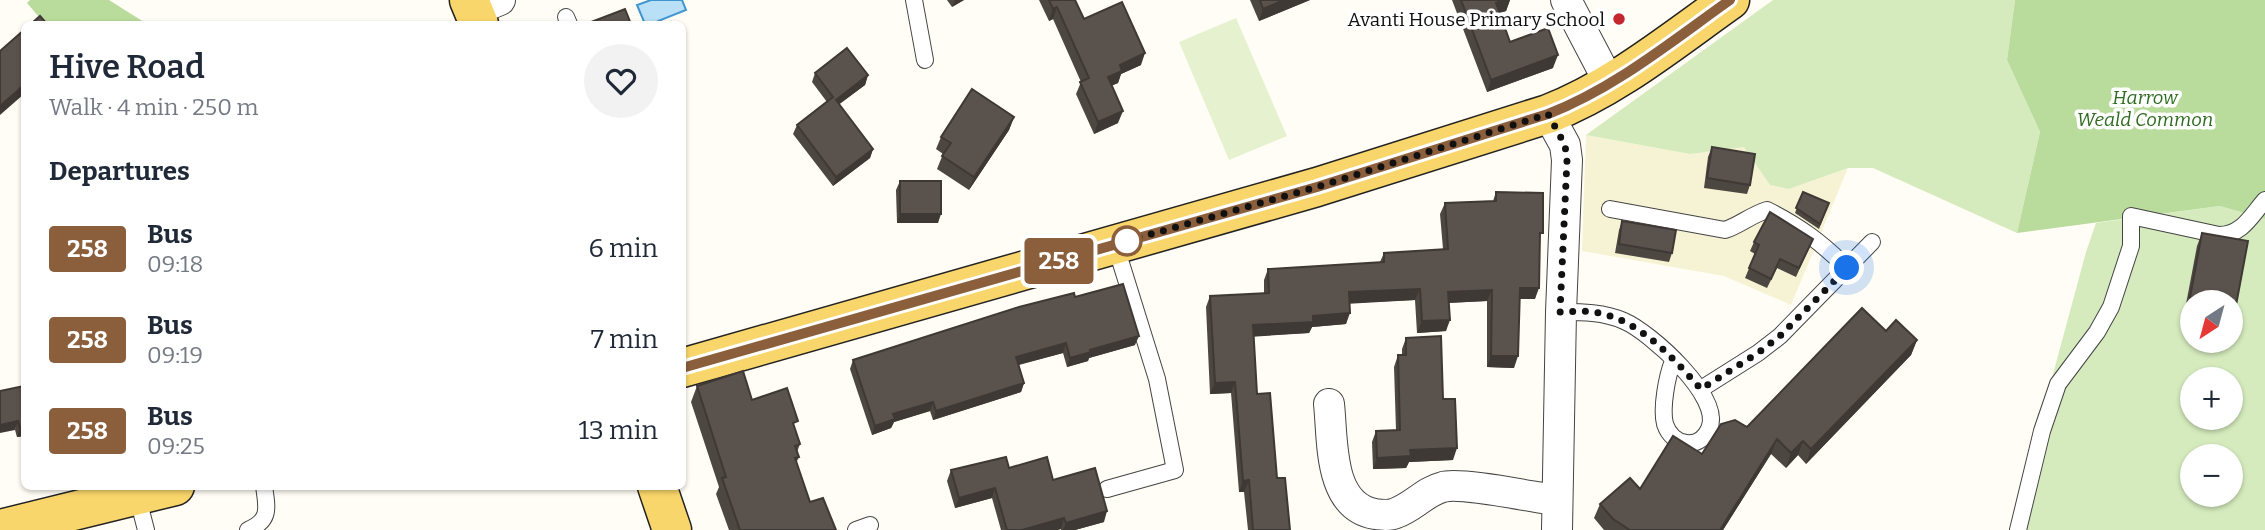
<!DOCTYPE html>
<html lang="en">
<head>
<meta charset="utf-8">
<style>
  :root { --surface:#fff; --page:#f2f2f3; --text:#1f2937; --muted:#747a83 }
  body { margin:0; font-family:Bitter,serif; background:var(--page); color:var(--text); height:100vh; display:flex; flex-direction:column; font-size:26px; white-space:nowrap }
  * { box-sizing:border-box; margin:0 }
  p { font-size:23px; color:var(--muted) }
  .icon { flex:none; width:38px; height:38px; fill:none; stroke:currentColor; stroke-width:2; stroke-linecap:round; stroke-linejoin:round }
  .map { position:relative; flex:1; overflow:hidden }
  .sheet { position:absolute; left:21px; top:21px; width:665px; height:469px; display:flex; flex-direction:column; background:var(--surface); border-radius:10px; box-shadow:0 2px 5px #0004 }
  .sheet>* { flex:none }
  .badge { padding:0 14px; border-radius:5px; font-size:24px; line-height:46px }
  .needle { width:46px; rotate:216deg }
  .tools { position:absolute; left:2180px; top:290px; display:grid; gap:14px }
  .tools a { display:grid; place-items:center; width:63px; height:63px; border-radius:50%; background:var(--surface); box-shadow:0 2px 5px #0004; font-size:35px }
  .you { position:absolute; width:35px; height:35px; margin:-18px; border:5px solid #fff; border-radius:50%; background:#1a73e8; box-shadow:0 0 0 10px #1a73e833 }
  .map>.badge { position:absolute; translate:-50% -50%; box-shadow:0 0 0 4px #fff }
  h2 { padding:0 28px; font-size:26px; line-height:63px }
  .round { display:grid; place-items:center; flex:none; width:74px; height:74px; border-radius:37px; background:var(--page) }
  .overview { display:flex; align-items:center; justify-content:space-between; height:119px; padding:0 28px }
  h1 { font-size:33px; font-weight:600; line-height:52px }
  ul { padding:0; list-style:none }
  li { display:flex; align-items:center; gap:21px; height:91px; padding:0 28px }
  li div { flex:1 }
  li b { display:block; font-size:26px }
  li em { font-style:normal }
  li .badge { min-width:77px; font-weight:700; text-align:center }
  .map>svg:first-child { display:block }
</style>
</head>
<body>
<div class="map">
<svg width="2265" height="530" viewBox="0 0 2265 530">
  <rect width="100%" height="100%" fill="#fffdf5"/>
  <polygon fill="#f6f3d4" points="1586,135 1690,154 1744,146 1770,185 1789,189 1848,168 1791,305 1724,276 1582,251"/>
  <g fill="#d5ebbd" fill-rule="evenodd">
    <polygon points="1773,0 2015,0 2007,60 2040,132 2017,233 1873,168 1848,168 1789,189 1770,185 1744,147 1690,154 1586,135"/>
    <path d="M2220,206L2265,219V530H2015L2023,485L2086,252L2096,223ZM2193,303H2231V341H2193ZM2193,380H2231V418H2193ZM2193,457H2231V495H2193Z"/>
  </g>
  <g fill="#b9dc9c">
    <polygon points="30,0 109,0 147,24 45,24 27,3"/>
    <polygon points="2015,0 2265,0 2265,219 2220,206 2017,233 2040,132 2007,60"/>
  </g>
  <polygon fill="#e6f2cf" points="1236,18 1287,136 1229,160 1179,42"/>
  <polygon fill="#b9e0f7" stroke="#3f96cf" stroke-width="2" points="651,0 682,0 686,10 658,21 659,24 645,24 637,5"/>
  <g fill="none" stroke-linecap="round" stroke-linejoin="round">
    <g stroke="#444" stroke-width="18">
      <g id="lane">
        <polyline points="914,0 925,60"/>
        <polyline points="566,17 569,24"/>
        <path d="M1610,209L1725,230C1740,225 1751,215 1767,210C1799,226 1821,242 1847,268"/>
        <path d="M1561,312C1582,312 1604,312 1624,321C1650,332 1724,398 1709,429C1699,451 1672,446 1665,424C1661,408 1667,376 1673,361"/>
        <polyline points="1701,389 1758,353 1780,336 1872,242"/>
        <polyline points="1107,489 1175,470 1157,379 1115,244"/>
        <polyline points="137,495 146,530"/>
        <path d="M248,530C271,520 267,508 264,486"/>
        <polyline points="856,530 870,525"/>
        <path d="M2018,530L2042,431L2058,384L2097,332L2111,307L2131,246V216L2219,235C2242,235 2251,216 2265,200"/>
      </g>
    </g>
    <g stroke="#444" stroke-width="32">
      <g id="street">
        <polyline points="1566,0 1610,84"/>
        <polyline points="473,11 500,0"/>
        <polyline points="1548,114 1565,145 1567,160 1561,312 1557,530"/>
        <path d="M1329,404C1333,440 1328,506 1375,514C1382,515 1389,516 1396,513C1413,507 1426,491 1443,487C1460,482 1533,497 1555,500"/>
      </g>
    </g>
    <g stroke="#222" stroke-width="41">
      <g id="primary">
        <polyline points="469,0 479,24"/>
        <path d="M682,368L1317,187L1548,114C1615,88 1672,41 1730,0"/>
        <polyline points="657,486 672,530"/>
        <polyline points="0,529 175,486"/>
      </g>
    </g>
    <use href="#lane" stroke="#fff" stroke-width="16"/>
    <use href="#street" stroke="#fff" stroke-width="30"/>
    <use href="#primary" stroke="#f9d66b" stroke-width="38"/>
  </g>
  <g fill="#4d4742">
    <polygon points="947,0 964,0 952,7"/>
    <polygon points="1039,0 1075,0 1084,19 1141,65 1121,74 1118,83 1111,86 1118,123 1094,134 1076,94 1081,82 1053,19 1049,21"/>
    <polygon points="1250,0 1310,0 1259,21"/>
    <polygon points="1452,0 1510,0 1506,11 1499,13 1510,42 1553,68 1487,92"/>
    <polygon points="815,73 868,75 865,85 839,104 873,149 870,158 833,186 793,134 797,125 827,102 812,82"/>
    <polygon points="1014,117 1009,130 969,190 937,169 943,154 936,149 941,137"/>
    <polygon points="1712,147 1750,185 1747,194 1704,188 1708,157"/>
    <polygon points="900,181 938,223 897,223 896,190"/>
    <polygon points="1496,192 1540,242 1535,299 1519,299 1514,368 1487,367 1487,301 1449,303 1446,331 1417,333 1415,300 1350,303 1346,324 1312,327 1309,333 1253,336 1257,394 1290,530 1248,530 1244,492 1239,492 1231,393 1210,394 1206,307 1210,296 1264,293 1264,280 1268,269 1380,262 1384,253 1443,249 1440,214 1445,203 1493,201"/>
    <polygon points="1803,192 1829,203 1819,229 1795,213"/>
    <polygon points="1622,221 1672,253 1669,262 1615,253 1619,230"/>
    <polygon points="2202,233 2248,241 2234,316 2231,324 2231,303 2193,303 2193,322 2183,320 2197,246"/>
    <polygon points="1813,239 1796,277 1777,268 1767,288 1745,278 1755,254 1750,251 1754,242"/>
    <polygon points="1075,297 1135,345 1089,358 1088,361 1067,367 1063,353 1019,365 1024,383 1021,392 933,420 930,411 894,422 891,428 872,435 850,369 853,360"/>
    <polygon points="1886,331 1917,340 1911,355 1806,464 1798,455 1786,468 1771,454 1723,530 1604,530 1594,518 1600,504 1640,489 1702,454 1747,427"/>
    <polygon points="1406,338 1443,399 1453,460 1409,462 1406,468 1373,469 1372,442 1376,431 1396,430 1394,367 1398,355 1402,355 1402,349"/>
    <polygon points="24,386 24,436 17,437 15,430"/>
    <polygon points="697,386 752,400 795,429 800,444 797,452 799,457 796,463 810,502 836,530 729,530 716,494 719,487 691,402"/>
    <polygon points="1009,468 1053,480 1104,522 1075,530 1061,530 1061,529 1057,530 1001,530 992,498 955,508 947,481 951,470"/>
  </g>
  <g fill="#3f3936">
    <polygon points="955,0 964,0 952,7"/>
    <polygon points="1284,0 1310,0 1259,21 1263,9"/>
    <polygon points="1505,0 1510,0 1506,11 1491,16 1496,3"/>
    <polygon points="1057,7 1053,19 1049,21 1053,9"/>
    <polygon points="1145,53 1141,65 1121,74 1118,83 1103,89 1108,77 1120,65"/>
    <polygon points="1558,55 1553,68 1487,92 1491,80"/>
    <polygon points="868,75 865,85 833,109 836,100"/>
    <polygon points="24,85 24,94 0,115 0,106"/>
    <polygon points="1123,111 1118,123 1094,134 1098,122"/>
    <polygon points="1014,117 1009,130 969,190 974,177"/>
    <polygon points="873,149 870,158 833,186 836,177"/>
    <polygon points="900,214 941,214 938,223 897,223"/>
    <polygon points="1520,288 1539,288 1535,299 1515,299"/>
    <polygon points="1420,289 1415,300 1345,304 1349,292"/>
    <polygon points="1492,290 1487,301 1444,303 1448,292"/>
    <polygon points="1350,313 1346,324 1312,327 1309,333 1249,337 1253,325 1313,316"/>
    <polygon points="1450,320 1446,331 1417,333 1422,321"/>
    <polygon points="1139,336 1135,345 1089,358 1088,361 1067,367 1070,358 1090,350"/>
    <polygon points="1917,340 1911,355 1806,464 1811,449"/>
    <polygon points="1066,343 1063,353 1013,366 1016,357"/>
    <polygon points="1491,356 1518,356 1514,368 1487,367"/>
    <polygon points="1235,382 1231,393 1210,394 1215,383"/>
    <polygon points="1024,383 1021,392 933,420 936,411"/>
    <polygon points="933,402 930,411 894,422 891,428 872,435 875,426 893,414"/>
    <polygon points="18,421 15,430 0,433 0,425"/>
    <polygon points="24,427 24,436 17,437 20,428"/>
    <polygon points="1777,439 1771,454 1723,530 1720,530"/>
    <polygon points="1803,441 1798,455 1786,468 1791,453"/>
    <polygon points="1457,448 1453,460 1409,462 1406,468 1373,469 1377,458 1410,450"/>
    <polygon points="1249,480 1244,492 1239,492 1243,481"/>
    <polygon points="995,488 992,498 955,508 959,498"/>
    <polygon points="1107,511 1104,522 1075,530 1063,530 1066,523"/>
    <polygon points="1064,518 1061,529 1057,530 1022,530"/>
  </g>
  <g fill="#5a524d" stroke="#3f3936" stroke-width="2">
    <polygon points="1049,0 1075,0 1084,19 1122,2 1145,53 1120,65 1122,71 1108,77 1123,111 1098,122 1080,82 1089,78 1057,7 1053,9"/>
    <polygon points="1260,0 1284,0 1263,9"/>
    <polygon points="1461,0 1505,0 1496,3 1510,42 1548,28 1558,55 1491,80"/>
    <polygon points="625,9 631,24 592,24 591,22"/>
    <polygon points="40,16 47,24 31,24"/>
    <polygon points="24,30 24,85 0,106 0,51"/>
    <polygon points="847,48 868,75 836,100 873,149 836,177 797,125 833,97 815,73"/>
    <polygon points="972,89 1014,117 974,177 942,156 951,143 941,137"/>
    <polygon points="1712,147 1755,154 1750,185 1707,178"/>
    <rect x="900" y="181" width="41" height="33"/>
    <polygon points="1496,192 1543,193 1543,233 1540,233 1539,288 1520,288 1518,356 1491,356 1492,290 1448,292 1450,320 1422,321 1420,289 1349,292 1350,313 1313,316 1313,322 1253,325 1257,394 1270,393 1277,478 1285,478 1290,530 1253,530 1249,480 1243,481 1235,382 1215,383 1210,296 1269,293 1268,269 1384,262 1384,253 1448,249 1445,203 1496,201"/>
    <polygon points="1803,192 1829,203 1820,224 1796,208"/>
    <polygon points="1770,212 1813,239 1799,268 1780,259 1771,279 1749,268 1759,245 1754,242"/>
    <polygon points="1622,221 1676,230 1672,253 1619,244"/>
    <polygon points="2202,233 2248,241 2234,316 2231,316 2231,303 2193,303 2193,309 2188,308"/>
    <polygon points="1123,284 1139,336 1090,350 1091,352 1070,358 1066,343 1016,357 1024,383 936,411 933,402 893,414 895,419 875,426 853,360 1019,307 1074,293 1075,297"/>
    <polygon points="1862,308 1886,331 1896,320 1917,340 1811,449 1803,441 1791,453 1777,439 1720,530 1630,530 1613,519 1600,504 1630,478 1640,489 1673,436 1702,454 1721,424 1735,420 1747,427"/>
    <polygon points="1441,336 1443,399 1455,399 1457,448 1410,450 1411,456 1377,458 1376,431 1400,430 1398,355 1406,355 1406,338"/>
    <polygon points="743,371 752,400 787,388 798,421 793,423 800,444 795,446 799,457 795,458 810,502 823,498 836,530 740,530 722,478 726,477 697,386"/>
    <polygon points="24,386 24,427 20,428 18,421 0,425 0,391"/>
    <polygon points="1006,457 1009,468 1047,457 1053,480 1095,468 1107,511 1066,523 1064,518 1022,530 1007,530 995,488 959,498 951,470"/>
  </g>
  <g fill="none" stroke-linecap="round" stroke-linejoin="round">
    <g stroke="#fff" stroke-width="16">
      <path id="line" d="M682,368L1317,187L1548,114C1615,88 1672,41 1730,0"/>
    </g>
    <use href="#line" stroke="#8b5e3c" stroke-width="10"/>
    <path stroke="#111" stroke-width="7" stroke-dasharray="0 12.6" d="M1127,241L1317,187L1548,114L1565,145L1567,160L1560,312C1571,312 1583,310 1594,312C1639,319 1672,357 1701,389L1758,353L1780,336L1847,268"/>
  </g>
  <circle fill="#c4262e" stroke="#fff" stroke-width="2.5" cx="1619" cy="19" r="7"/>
  <circle fill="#fff" stroke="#8b5e3c" stroke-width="3.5" cx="1127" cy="241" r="14"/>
  <g text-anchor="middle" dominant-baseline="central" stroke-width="7" stroke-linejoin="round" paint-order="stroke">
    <g font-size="19" fill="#111" stroke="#fff" text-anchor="end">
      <text x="1605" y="19">Avanti House Primary School</text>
    </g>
    <g font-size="19" font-style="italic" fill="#2f6b1f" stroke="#fff">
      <text x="2145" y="97">Harrow<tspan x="2145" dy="22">Weald Common</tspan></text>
    </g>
  </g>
</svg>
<div class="tools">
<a><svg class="needle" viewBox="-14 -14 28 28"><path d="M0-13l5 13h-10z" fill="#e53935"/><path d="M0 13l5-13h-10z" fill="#747a83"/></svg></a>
<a>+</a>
<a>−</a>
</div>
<div class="you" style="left:1847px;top:268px"></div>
<b class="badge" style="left:1059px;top:261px;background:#8b5e3c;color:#fff">258</b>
<section class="sheet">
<div class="overview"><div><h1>Hive Road</h1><p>Walk · 4 min · 250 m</p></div><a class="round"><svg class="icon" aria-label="heart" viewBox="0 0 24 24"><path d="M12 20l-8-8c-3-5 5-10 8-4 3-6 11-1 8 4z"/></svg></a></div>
<h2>Departures</h2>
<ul>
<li><span class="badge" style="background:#8b5e3c;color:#fff">258</span><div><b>Bus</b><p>09:18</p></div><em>6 min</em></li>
<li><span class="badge" style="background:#8b5e3c;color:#fff">258</span><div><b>Bus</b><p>09:19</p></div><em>7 min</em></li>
<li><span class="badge" style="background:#8b5e3c;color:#fff">258</span><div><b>Bus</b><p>09:25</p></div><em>13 min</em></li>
</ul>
</section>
</div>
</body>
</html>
